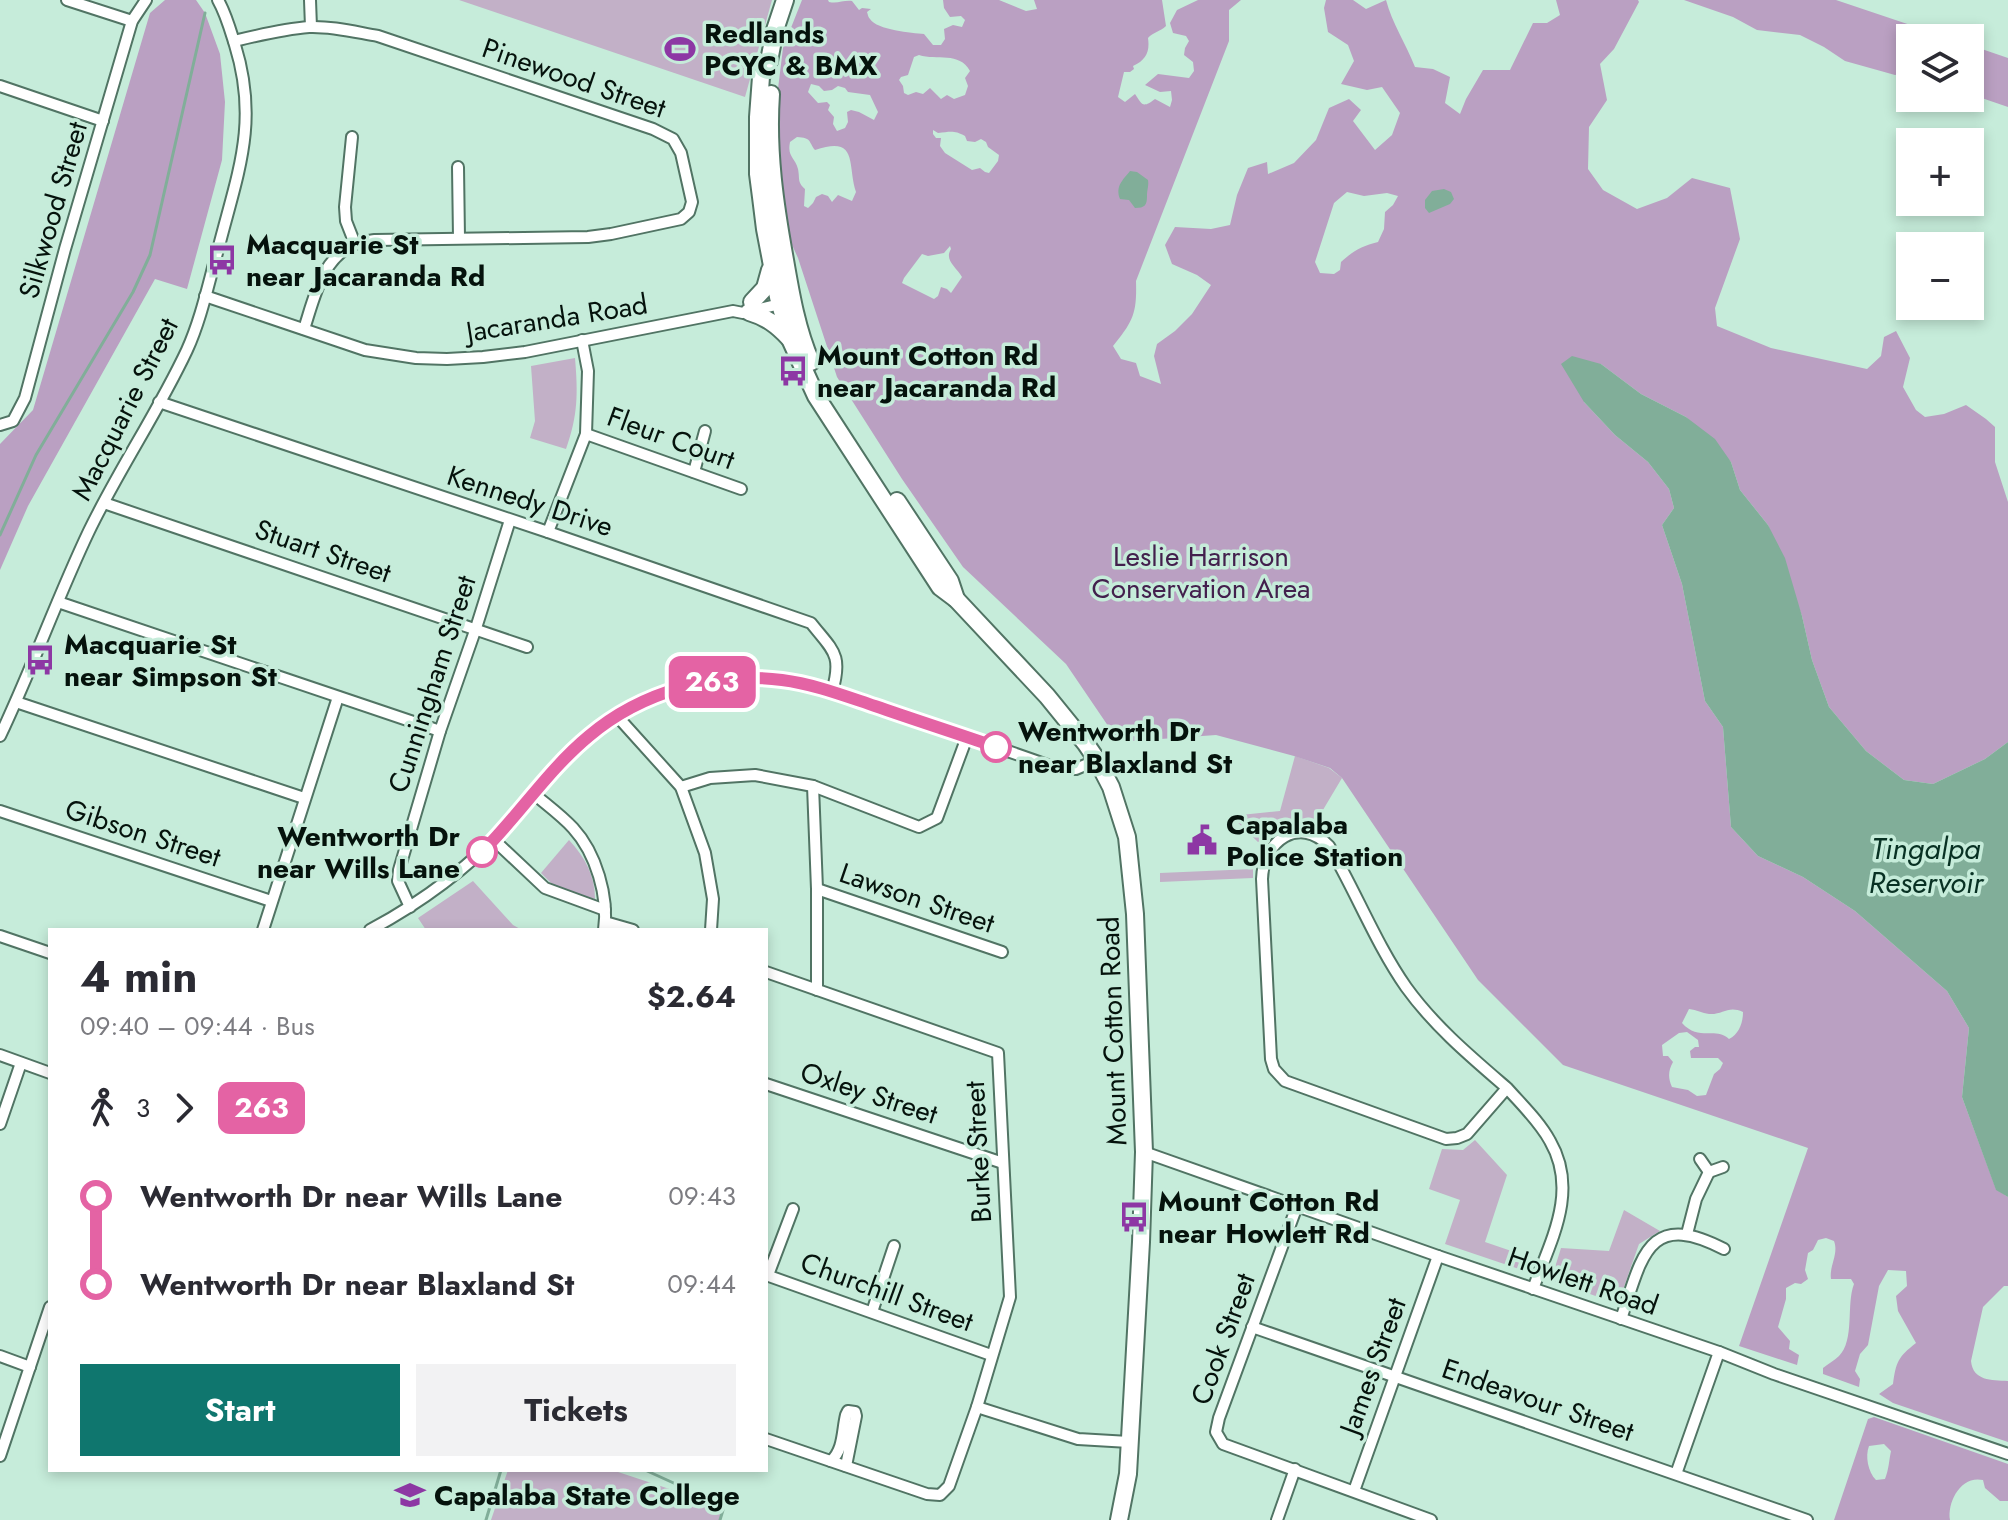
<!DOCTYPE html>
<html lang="en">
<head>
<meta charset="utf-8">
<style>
  :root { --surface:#fff; --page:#f2f2f3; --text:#2b2b33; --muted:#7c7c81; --accent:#0f766e }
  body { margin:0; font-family:Jost,sans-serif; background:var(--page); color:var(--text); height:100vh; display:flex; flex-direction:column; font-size:30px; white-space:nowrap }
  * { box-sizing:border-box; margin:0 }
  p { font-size:26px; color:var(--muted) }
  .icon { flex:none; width:44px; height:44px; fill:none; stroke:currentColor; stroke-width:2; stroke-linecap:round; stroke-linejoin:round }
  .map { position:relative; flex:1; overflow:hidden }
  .sheet { position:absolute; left:48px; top:928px; width:720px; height:544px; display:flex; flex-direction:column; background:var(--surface); border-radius:0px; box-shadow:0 4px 12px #0003 }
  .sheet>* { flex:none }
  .badge { padding:0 16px; border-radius:12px; font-size:28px; line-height:52px }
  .fabs { position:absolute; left:1896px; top:24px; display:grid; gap:16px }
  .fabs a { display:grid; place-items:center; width:88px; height:88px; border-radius:0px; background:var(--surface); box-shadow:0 4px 12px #0003; font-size:40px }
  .map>.badge { position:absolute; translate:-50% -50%; box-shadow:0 0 0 4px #fff }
  .legs { display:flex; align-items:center; gap:12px; height:88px; padding:0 32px; font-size:26px }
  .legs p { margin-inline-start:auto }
  .headline { display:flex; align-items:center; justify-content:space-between; height:136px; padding:0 32px }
  h1 { font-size:44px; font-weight:700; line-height:60px }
  .action { display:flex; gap:16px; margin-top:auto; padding:16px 32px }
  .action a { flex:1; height:92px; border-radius:0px; background:var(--accent); color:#fff; font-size:32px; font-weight:700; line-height:92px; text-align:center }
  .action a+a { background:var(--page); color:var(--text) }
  ul { padding:0 32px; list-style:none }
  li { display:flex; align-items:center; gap:28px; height:88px; font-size:30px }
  li i { display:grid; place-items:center; width:12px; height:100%; margin:0 10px; background:currentColor }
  li i::after { content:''; width:20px; height:20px; margin:-10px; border:6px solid; border-radius:50%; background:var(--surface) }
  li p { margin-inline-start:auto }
  li:first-child i { background:linear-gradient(#0000 50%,currentColor 0) }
  li:last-child i { background:linear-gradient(currentColor 50%,#0000 0) }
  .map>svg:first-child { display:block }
</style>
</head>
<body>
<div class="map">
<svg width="2008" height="1520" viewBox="0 0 2008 1520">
  <rect width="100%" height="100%" fill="#c6ecda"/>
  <g fill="#c2b0c7">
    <polygon points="459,0 772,0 745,97"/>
    <path d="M575,358C578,394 578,415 566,449L530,438L535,421L531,366Z"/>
    <path d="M1295,756L1329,768L1342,778L1314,825C1291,824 1277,829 1259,843L1231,816L1280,811Z"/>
    <path d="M569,840C585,857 595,876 595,899L555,887L541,873Z"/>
    <polygon points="1253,869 1253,878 1160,882 1160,873"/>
    <polygon points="473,881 513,925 522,930 426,930 418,918"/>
    <polygon points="1475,1140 1507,1175 1485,1242 1532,1258 1528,1269 1525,1271 1445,1244 1460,1200 1429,1189 1442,1149 1463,1150"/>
    <polygon points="1624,1210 1660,1231 1639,1244 1619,1301 1615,1303 1551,1280 1561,1248 1609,1251"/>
    <polygon points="508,1470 612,1470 724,1507 719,1520 491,1520"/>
  </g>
  <g fill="#baa0c2" fill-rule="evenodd">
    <polygon points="165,0 196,0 205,13 220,54 225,102 222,160 187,289 155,279 28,506 0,570 0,444 33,410 150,13"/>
    <path d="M802,0H828L829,2C838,4 843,0 852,1L859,10L862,8L871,9L867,12C868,15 868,17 870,19C877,30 912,33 924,34L933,45H941L945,39L944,29L953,25L962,27L965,20L961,16L950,17L944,8L943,0H999L1026,11L1037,9L1034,0H1162L1166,26C1160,32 1153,32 1148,38C1150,52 1146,60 1133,66L1134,69L1130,72H1124L1118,97L1125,102L1135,94C1142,104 1142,109 1155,99L1170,107L1172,100L1171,91L1160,92L1145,85L1158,74L1189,78L1194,71L1193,62L1184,55L1185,48L1189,41L1186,36L1173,33L1170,23L1177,10L1198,0H1241L1229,10V41L1136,281C1137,314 1133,321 1113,346L1121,359L1136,363L1140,376L1161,384L1154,356L1157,344L1175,331L1192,314L1211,285L1197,275L1172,264L1165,245L1175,227L1211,229L1230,225L1237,195L1248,168L1267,162L1268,174L1294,163L1316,140L1329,108L1349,99L1361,110L1353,121L1375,150L1392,135L1400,113L1382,87L1367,90L1341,84L1354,61L1348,45L1328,32L1324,8L1326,0H1353L1366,9L1386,0C1392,23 1406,44 1415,67L1433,69L1450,77L1445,103L1460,114L1466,99L1483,70H1510L1533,23H1547L1560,15L1556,0H1638L1639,2L1614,49L1600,64L1607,100L1589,127L1588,169L1603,190L1637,209L1667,198L1692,178L1730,188L1740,239L1715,308L1717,326L1771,348L1867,369L1881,356L1884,337L1896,331L1910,358L1903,387L1916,410L1925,417L1944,414L1966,405L1986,419L1995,427V462L2008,502V742L1985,759L1933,784L1904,780L1866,751L1829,707L1812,660L1802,616L1768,525L1740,490L1731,462L1686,417L1641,394L1601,364L1584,402L1615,435L1648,462L1669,489L1674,508L1662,525L1682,584L1705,701L1723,727L1731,827L1758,856L1803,877L1855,911L1947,991L1969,1028L1962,1097L1996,1189L2008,1197V1286H2004L1983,1307L1971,1361C1973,1381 1991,1380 2008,1381V1442L1893,1403L1879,1394L1893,1384C1896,1362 1898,1357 1916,1343L1898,1311L1896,1296L1907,1286L1906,1271L1888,1270L1879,1286L1868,1345L1860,1354L1855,1371L1860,1379L1859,1387L1823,1374V1368C1828,1364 1835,1360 1839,1356C1855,1340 1846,1304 1854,1284L1851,1279H1831C1829,1266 1839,1254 1834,1241L1826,1238L1818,1240L1813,1250L1808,1253L1805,1270L1808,1279L1801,1284L1795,1283L1786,1288V1299L1778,1327L1790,1341L1789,1349L1799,1355L1797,1365L1739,1346L1808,1148L1563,1065L1478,980L1342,778L1330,768L1294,756L1216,735L1119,742L1066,664L963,567L902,479L837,377L798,258L788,236L779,160L777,97L783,48ZM919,55C937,61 959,51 970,71L965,78L968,86L965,95L954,99L947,95L941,99L930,88L923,94L916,92L908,95L904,93L903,86L899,80L901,77L908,75L914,57ZM811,84L819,86L824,91L832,90L838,86L845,88L848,92L870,95L878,112L874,120L859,112L851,110L847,112L848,122L845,128L837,131L833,124L834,117L828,110L830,105L827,102L818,103L808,92ZM933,130L938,133C950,132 954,130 965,136L967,141L975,142L981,139L986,142L988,147L999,155L998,161L989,173L985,172L980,168L972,170L945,153L940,146L941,138H936L933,134ZM797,137C812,138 808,141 815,150C859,135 847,165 856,192L852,201L838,195L832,202L828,196L822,194L816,197L813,203L808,208L804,206L805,189C797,182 800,179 798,169C795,157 787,157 790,142ZM1347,192L1364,196L1387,193L1398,196L1393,205L1385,212L1384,229L1378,242C1362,246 1353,251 1341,262L1340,270L1334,274L1320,273L1315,262L1334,203ZM950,246L951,249C944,260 956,267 962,277L951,293L947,289L941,287L938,296L934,299L902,283L904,278L922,254L928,256L944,253ZM1689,1009C1697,1010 1702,1013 1709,1014C1723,1015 1728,1005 1743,1012C1743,1023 1739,1034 1729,1039C1716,1026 1699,1042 1682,1023ZM1687,1032L1698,1040L1699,1047H1695L1690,1051L1691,1058H1718L1723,1063L1720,1069L1714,1074L1706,1095L1697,1096L1688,1090L1672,1087C1668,1078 1668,1071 1673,1062L1668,1056H1663L1662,1045L1679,1033Z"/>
    <polygon points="1684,0 1836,0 1949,38 1910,38 1910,72 1895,75 1845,61 1824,47 1800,35 1757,30 1733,17"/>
    <polygon points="1970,45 2008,58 2008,107 1970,94"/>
    <path d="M1874,1417L2008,1464V1501H2000L1985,1488L1983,1480C1961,1475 1947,1502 1950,1520H1834L1868,1419ZM1884,1444L1891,1451C1889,1460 1889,1469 1885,1479L1876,1480C1868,1472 1865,1456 1869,1446Z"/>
  </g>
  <g fill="#81ae99">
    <path d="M1130,171L1137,172L1148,180C1149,186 1147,189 1147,196C1147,205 1145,208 1135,208L1129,200L1120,199C1115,186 1123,180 1130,171Z"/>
    <polygon points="1444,189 1451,192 1454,199 1450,204 1429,213 1425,208 1425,200 1432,191"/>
    <polygon points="1572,356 1601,364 1641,394 1686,417 1715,439 1731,462 1740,490 1768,525 1785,558 1802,616 1812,660 1829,707 1866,751 1904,780 1933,784 1985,759 2008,742 2008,1197 1996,1190 1962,1097 1969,1028 1947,991 1855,911 1803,877 1758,856 1731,827 1723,727 1705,701 1682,584 1662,525 1674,508 1669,489 1648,462 1615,435 1584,402 1561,364"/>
  </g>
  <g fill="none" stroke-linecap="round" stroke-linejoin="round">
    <g stroke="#81ae99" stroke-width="3">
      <polyline points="0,535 36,455 133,292 150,255 205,13"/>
      <polyline points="645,1470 722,1505 723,1510 720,1520"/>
      <polyline points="486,1520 501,1470"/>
    </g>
    <g stroke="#517464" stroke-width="14">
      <g id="minor">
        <polyline points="67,0 132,21"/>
        <polyline points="310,0 311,27"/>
        <path d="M234,41C259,35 283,29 309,27C332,26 355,32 378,36L653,129L673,139L681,153L692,202L689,212L681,219L611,234L588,237L375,240C369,241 361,241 356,244C322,256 314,299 304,329"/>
        <polyline points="0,86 103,121"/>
        <polyline points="352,137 345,207 346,221 355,244"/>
        <polyline points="458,167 459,238"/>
        <polyline points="205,296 365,350 416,358 447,359 483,357 525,352 733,311 743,313 784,303"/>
        <path d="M159,402L548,532L811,623C833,651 843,654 832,692"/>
        <polyline points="0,425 13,421 25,398 65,249 132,21 146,0"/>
        <polyline points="586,434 741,489"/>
        <polyline points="694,472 705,431"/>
        <polyline points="104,503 527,647"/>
        <polyline points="548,532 586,434 588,371 582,340"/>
        <polyline points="58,602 440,731"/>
        <polyline points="16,702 304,798"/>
        <polyline points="617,716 681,787 705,853 713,899 711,930"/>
        <path d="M0,736C32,669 57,598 89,531C119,469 158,412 187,350C202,317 209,280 219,246C238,172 259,122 235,45C230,29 226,14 218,0"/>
        <polyline points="813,786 817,889 817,990"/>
        <polyline points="681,787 710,778 755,775 813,786 919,827 937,818 967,737"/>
        <path d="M534,794C547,805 562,816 573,828C596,853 609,897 604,930"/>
        <polyline points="0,811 271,901"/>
        <polyline points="494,840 545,888 605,910"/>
        <polyline points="817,889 1002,952"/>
        <polyline points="410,907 398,881 399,870 440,731 476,628 510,520"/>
        <polyline points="605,922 633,930"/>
        <polyline points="263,930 338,697"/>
        <path d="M370,930C424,901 472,865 513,820C532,799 548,775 568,755C623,699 704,669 783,680C824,686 865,703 904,716C956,733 1008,751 1059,769H1076L1097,760"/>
        <polyline points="0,936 50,953"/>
        <polyline points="766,972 998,1053 1010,1297 977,1407 949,1486 940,1495 927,1494 766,1439"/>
        <polyline points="0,1055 50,1073"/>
        <polyline points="766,1084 1003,1163"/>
        <path d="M1507,1088C1471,1057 1434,1026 1406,987C1376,944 1356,892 1329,846C1299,815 1263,841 1262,879L1271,1059L1274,1069L1285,1081L1446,1139L1457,1138L1467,1134L1507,1088C1522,1105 1539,1121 1550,1141C1579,1191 1551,1240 1533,1289"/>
        <polyline points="0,1124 21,1063"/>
        <polyline points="1144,1152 1438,1256 1719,1352 1774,1374 2008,1454"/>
        <polyline points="1700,1159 1709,1172 1723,1167"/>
        <polyline points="1297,1206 1219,1418 1216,1432 1223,1444 1431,1520"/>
        <polyline points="1687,1234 1696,1199 1709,1172"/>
        <polyline points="766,1275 991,1355"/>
        <polyline points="768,1275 793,1209"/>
        <polyline points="872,1312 894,1246"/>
        <path d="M1621,1319C1642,1258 1647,1209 1724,1249"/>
        <polyline points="1252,1327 1807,1520"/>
        <polyline points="0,1356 30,1367"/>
        <polyline points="977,1407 1078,1439 1129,1442"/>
        <polyline points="0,1456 50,1307"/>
        <path d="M831,1461C844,1449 842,1431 846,1415L848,1411L855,1412L856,1416L846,1466"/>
        <polyline points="1676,1474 1719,1352"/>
        <polyline points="1354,1491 1438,1256"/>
        <polyline points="1277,1520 1295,1469"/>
      </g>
    </g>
    <g stroke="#517464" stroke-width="20">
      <g id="primary">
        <polyline points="785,0 775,30 769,61 761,77 758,117 758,174 761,197 765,229 778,297 790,339 816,396 940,587 956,599 1047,696 1086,744 1097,760 1111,787 1127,837 1135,914 1144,1152 1141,1242 1128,1474 1119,1520"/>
        <path d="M771,94C767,151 775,205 785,260C791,295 797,330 811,362"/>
        <polyline points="752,302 765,288 770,270"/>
        <path d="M749,312C766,317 777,325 789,338"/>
        <polyline points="897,501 950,581 956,599"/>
      </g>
    </g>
    <use href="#minor" stroke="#fff" stroke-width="10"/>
    <use href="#primary" stroke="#fff" stroke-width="16"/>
  </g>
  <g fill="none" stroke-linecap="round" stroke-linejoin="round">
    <g stroke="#fff" stroke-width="18">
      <path id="line-1" d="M482,852C519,815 549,769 589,736C641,692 714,671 782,680C814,684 845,696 875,706C915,720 956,733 996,747"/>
    </g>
    <use href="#line-1" stroke="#e463a4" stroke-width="12"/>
  </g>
  <defs>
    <g id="stadium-bare" transform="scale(2.4)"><path d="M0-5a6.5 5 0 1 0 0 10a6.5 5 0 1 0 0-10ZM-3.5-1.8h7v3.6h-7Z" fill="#8d37a4" stroke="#c6ecda" stroke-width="2.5" paint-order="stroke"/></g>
    <g id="bus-bare" transform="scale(2.4)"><path d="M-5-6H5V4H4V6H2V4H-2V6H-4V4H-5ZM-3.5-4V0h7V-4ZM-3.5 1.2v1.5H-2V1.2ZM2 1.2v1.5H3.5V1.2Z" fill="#8d37a4" stroke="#c6ecda" stroke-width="2.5" paint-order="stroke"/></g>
    <g id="civic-bare" transform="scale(2.4)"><path d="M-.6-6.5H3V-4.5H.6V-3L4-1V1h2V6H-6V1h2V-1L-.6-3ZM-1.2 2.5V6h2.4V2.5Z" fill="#8d37a4" stroke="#c6ecda" stroke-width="2.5" paint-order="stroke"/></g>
    <g id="school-bare" transform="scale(2.4)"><path d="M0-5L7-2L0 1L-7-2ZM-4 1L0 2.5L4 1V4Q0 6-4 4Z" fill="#8d37a4" stroke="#c6ecda" stroke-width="2.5" paint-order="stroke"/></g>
  </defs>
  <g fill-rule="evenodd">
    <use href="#stadium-bare" x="680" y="49"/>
    <use href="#bus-bare" x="222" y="260"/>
    <use href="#bus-bare" x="793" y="371"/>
    <use href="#bus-bare" x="40" y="660"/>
    <use href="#civic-bare" x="1202" y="840"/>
    <use href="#bus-bare" x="1134" y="1217"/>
    <use href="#school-bare" x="410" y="1495"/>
  </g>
  <g fill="#fff" stroke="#e463a4" stroke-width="4">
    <circle cx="996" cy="747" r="14"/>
    <circle cx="482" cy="852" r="14"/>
  </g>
  <g text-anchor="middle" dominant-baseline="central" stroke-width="7" stroke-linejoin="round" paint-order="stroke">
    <g font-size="28" font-weight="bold" fill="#05120c" stroke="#c6ecda" text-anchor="start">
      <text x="704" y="33">Redlands<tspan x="704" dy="32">PCYC &amp; BMX</tspan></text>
      <text x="246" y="244">Macquarie St<tspan x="246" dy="32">near Jacaranda Rd</tspan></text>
      <text x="817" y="355">Mount Cotton Rd<tspan x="817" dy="32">near Jacaranda Rd</tspan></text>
      <text x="64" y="644">Macquarie St<tspan x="64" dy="32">near Simpson St</tspan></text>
      <text x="1226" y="824">Capalaba<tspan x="1226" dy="32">Police Station</tspan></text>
      <text x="1158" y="1201">Mount Cotton Rd<tspan x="1158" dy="32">near Howlett Rd</tspan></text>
      <text x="434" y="1495">Capalaba State College</text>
    </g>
    <g font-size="28" fill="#05120c" stroke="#c6ecda">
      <text transform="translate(574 78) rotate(19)">Pinewood Street</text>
      <text transform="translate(53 210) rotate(-74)">Silkwood Street</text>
      <text transform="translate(557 318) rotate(-9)">Jacaranda Road</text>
      <text transform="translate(125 409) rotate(-63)">Macquarie Street</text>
      <text transform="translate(671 438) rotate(20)">Fleur Court</text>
      <text transform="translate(530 501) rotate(18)">Kennedy Drive</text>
      <text transform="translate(323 551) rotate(19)">Stuart Street</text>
      <text transform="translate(432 684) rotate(-72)">Cunningham Street</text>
      <text transform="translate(143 833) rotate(18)">Gibson Street</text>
      <text transform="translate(917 898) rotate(19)">Lawson Street</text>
      <text transform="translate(1113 1031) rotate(-92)">Mount Cotton Road</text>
      <text transform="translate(869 1093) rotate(18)">Oxley Street</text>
      <text transform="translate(978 1152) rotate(-93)">Burke Street</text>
      <text transform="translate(1583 1281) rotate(19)">Howlett Road</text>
      <text transform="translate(887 1292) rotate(20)">Churchill Street</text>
      <text transform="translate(1223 1339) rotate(-70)">Cook Street</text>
      <text transform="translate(1373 1366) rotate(-70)">James Street</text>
      <text transform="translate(1538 1400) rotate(19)">Endeavour Street</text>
    </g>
    <g font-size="28" fill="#43204d" stroke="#c6ecda">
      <text x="1201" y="556">Leslie Harrison<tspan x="1201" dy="32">Conservation Area</tspan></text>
    </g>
    <g font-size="28" font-weight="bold" fill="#05120c" stroke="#c6ecda" text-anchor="start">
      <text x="1018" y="731">Wentworth Dr<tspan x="1018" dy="32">near Blaxland St</tspan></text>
      <text x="460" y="836" text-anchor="end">Wentworth Dr<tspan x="460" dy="32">near Wills Lane</tspan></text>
    </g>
    <g font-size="30" font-style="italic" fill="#083123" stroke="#c6ecda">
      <text x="1926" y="848">Tingalpa<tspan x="1926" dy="34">Reservoir</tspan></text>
    </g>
  </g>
</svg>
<div class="fabs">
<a><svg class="icon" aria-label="layers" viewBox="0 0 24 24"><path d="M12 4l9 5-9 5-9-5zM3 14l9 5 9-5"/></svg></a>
<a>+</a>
<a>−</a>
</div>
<b class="badge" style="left:712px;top:682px;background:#e463a4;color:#fff">263</b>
<section class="sheet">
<div class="headline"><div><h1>4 min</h1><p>09:40 – 09:44 · Bus</p></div><b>$2.64</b></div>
<div class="legs"><svg class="icon" aria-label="walk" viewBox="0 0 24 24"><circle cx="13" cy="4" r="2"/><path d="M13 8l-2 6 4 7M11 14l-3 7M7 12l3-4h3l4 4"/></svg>3<svg class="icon" aria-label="forward" viewBox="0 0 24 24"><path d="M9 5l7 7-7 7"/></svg><b class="badge" style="background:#e463a4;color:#fff">263</b></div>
<ul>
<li><i style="color:#e463a4"></i><b>Wentworth Dr near Wills Lane</b><p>09:43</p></li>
<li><i style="color:#e463a4"></i><b>Wentworth Dr near Blaxland St</b><p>09:44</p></li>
</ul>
<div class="action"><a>Start</a><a>Tickets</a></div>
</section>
</div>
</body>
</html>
